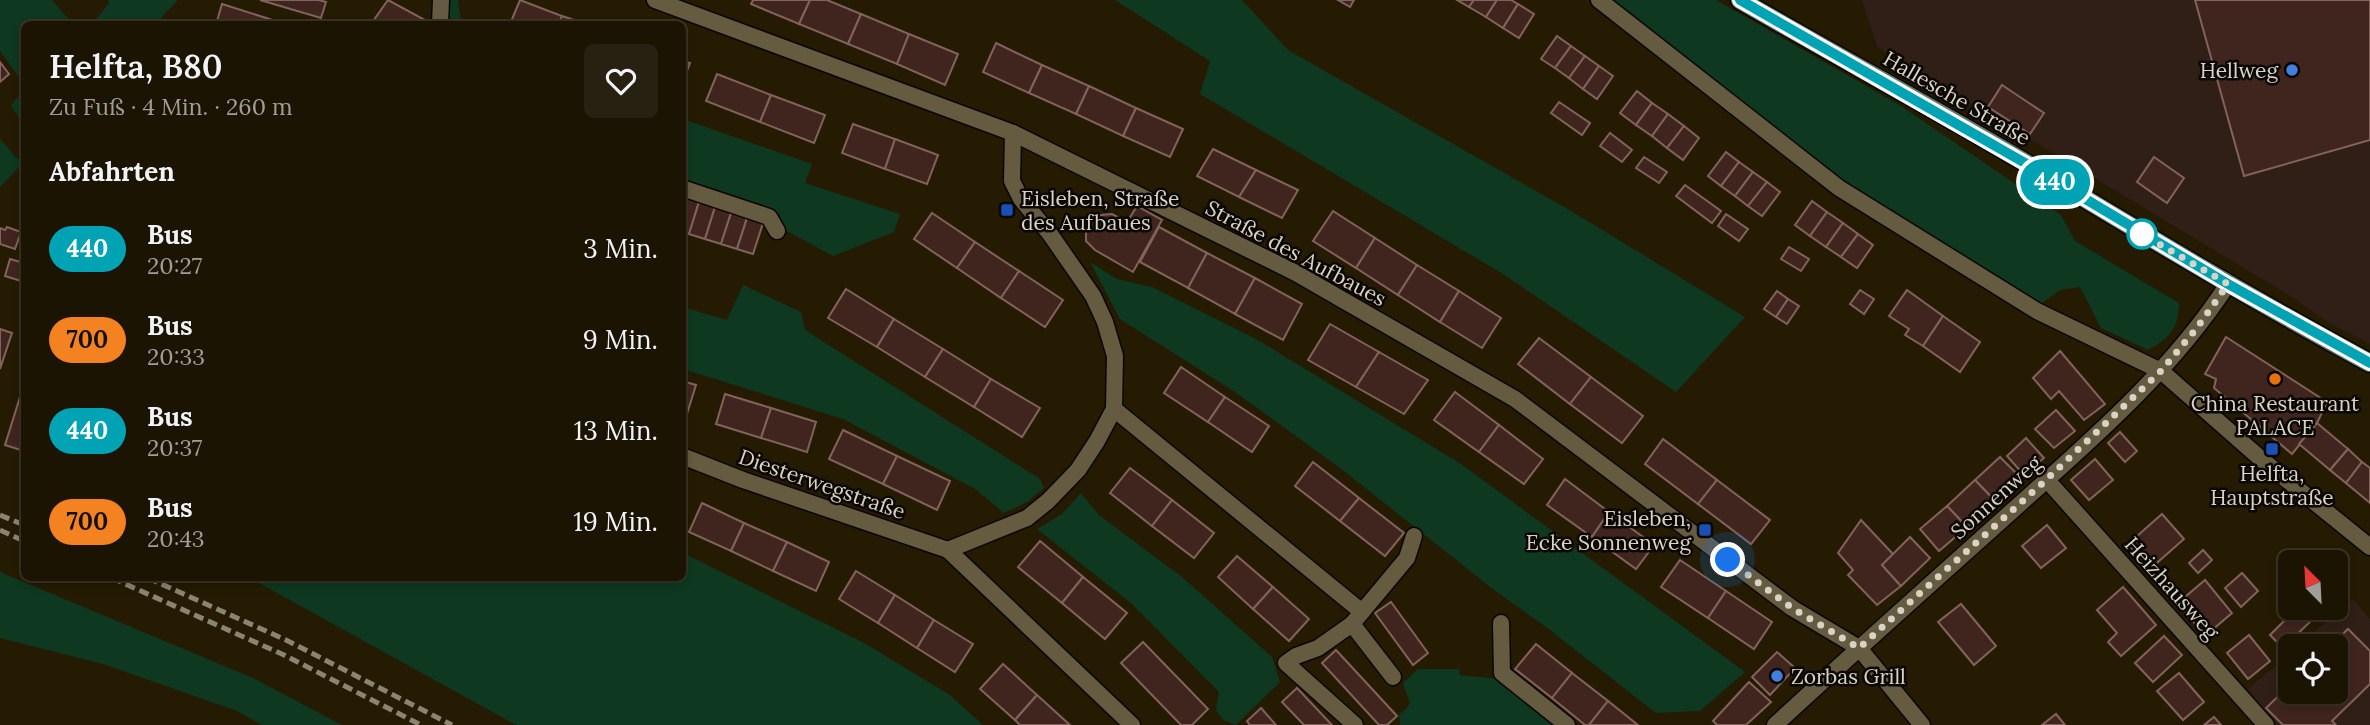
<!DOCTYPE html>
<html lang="de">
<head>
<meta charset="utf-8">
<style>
  :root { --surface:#1b1402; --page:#282111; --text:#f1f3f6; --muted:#a09e99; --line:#393324 }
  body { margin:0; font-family:Lora,serif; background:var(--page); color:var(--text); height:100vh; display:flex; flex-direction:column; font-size:26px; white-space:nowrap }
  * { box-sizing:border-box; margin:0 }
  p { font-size:23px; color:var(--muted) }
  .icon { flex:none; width:38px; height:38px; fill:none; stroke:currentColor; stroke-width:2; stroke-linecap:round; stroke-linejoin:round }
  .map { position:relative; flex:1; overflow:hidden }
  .sheet { position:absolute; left:21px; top:21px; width:665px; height:560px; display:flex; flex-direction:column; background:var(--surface); border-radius:10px; box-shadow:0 4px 10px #0003,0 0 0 2px var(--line) }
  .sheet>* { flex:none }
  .badge { padding:0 14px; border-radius:23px; font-size:24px; line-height:46px }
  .needle { width:46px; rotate:336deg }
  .buttons { position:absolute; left:2278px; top:550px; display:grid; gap:14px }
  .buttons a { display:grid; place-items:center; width:70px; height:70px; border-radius:10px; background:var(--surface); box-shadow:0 4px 10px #0003,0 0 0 2px var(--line); font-size:35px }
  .you { position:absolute; width:35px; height:35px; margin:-18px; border:5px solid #fff; border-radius:50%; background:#1a73e8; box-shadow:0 0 0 10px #1a73e833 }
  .map>.badge { position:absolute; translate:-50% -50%; box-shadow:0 0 0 4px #fff }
  h2 { padding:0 28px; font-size:26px; line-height:63px }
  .round { display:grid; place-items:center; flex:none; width:74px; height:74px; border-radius:10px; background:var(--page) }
  .head { display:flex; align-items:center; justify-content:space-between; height:119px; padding:0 28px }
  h1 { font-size:33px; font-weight:600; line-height:52px }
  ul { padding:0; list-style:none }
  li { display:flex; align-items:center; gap:21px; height:91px; padding:0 28px }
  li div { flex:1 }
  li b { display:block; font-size:26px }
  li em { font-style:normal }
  li .badge { min-width:77px; font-weight:700; text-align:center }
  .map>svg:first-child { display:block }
</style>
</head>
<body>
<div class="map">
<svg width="2370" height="725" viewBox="0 0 2370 725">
  <rect width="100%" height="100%" fill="#241b02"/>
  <g fill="#2f1f16">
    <polygon points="1862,0 2370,0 2370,344 2329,323 2292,297 1877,47"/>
    <polygon points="2353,599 2370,619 2370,725 2276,725 2248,689 2291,652 2291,691 2336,691 2336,646 2298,646"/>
  </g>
  <g fill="#0e3820">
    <polygon points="0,0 52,0 73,24 24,24 24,84 0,51"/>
    <polygon points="108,0 178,0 155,24 92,24 109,3"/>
    <polygon points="447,0 458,0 460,17 465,24 446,24"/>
    <polygon points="1115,0 1242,0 1288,50 1573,212 1745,317 1676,392 1503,274 1200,94 1210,61"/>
    <path d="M1614,0H1716L1901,106L2061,215L2075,241L2179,303C2179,328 2169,339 2148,350L2101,328L2080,287L2060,290L2042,303L2017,292L1869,200Z"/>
    <polygon points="24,89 24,125 11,106"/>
    <polygon points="683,119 812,164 805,183 900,214 894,232 833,256 783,229 780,214 683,180"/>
    <polygon points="0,139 22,164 0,187"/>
    <polygon points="1090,262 1117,279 1152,287 1256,339 1461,464 1745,672 1700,711 1656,713 1546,627 1498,593 1340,468 1235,392 1120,319"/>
    <polygon points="743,285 801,312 805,330 1040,479 1044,488 1027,502 1004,513 975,489 843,419 683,369 683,307 727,320"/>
    <polygon points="1081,493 1099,515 1182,577 1272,657 1280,682 1236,725 1223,720 1216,710 1219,692 1132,604 1037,529 1062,514"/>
    <polygon points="683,553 864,643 950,695 983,725 516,725 250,578 682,578"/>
    <polygon points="0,572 253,678 342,725 262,725 237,711 103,664 0,638"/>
    <polygon points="1418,669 1460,669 1459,675 1501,679 1557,725 1400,725 1399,715 1410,704 1403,683"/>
  </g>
  <g fill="#3f251e" stroke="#82635b" stroke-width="2">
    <polygon points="260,0 319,0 326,2 321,18"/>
    <polygon points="388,0 425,20 422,24 371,24"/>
    <polygon points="520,0 562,16 559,24 510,24"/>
    <polygon points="753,0 810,0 799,24 751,4"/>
    <polygon points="810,0 827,0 861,14 848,44 799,24"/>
    <polygon points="1338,0 1354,0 1350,7"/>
    <polygon points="1457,0 1474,0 1469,7"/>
    <polygon points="1474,0 1497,0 1486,17 1469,7"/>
    <polygon points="1497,0 1511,0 1518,4 1503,28 1486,17"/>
    <polygon points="2195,0 2370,0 2370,140 2244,176"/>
    <polygon points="222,4 285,24 227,24 217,21"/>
    <polygon points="1518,4 1534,14 1519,38 1503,28"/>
    <polygon points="861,14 909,34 897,64 848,44"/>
    <polygon points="562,16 586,24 559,24"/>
    <polygon points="909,34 958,54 945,85 897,64"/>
    <polygon points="1557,36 1571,46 1555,68 1541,59"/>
    <polygon points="996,43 1042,65 1029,93 983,72"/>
    <polygon points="1571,46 1585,56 1569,78 1555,68"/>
    <polygon points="1585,56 1599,66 1583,89 1569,78"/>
    <polygon points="682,61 690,63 682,84"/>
    <polygon points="0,62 9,74 0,82"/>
    <polygon points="1042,65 1089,86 1076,114 1029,93"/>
    <polygon points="1599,66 1613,76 1597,99 1583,89"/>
    <polygon points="717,74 771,95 760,122 706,101"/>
    <polygon points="2002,85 2044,113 2030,134 1988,107"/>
    <polygon points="1089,86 1136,108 1123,136 1076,114"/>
    <polygon points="1637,91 1652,103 1636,125 1620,113"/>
    <polygon points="771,95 825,115 814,143 760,122"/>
    <polygon points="1559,102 1590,123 1582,135 1551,113"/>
    <polygon points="1652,103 1668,114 1652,136 1636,125"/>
    <polygon points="1136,108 1183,129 1170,157 1123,136"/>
    <polygon points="1668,114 1684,126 1667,148 1652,136"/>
    <polygon points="853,124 895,139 885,169 842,153"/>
    <polygon points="1684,126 1699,138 1683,160 1667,148"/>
    <polygon points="1610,133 1632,150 1622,162 1600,146"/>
    <polygon points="895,139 938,155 927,184 885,169"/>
    <polygon points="1213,149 1256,170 1239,197 1197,176"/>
    <polygon points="1726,152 1739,162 1721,186 1708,176"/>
    <polygon points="1644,157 1667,172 1659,183 1636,168"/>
    <polygon points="2154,157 2184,178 2167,203 2137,182"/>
    <polygon points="1739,162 1753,172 1735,196 1721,186"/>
    <polygon points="1256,170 1298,190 1282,218 1239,197"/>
    <polygon points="1753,172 1767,182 1748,206 1735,196"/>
    <polygon points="1767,182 1780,192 1762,216 1748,206"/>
    <polygon points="1685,185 1721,211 1712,223 1676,196"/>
    <polygon points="683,197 699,202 689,234 682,232"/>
    <polygon points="1812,201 1827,212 1810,236 1795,225"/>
    <polygon points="699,202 715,207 705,239 689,234"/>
    <polygon points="1137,206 1162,220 1133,272 1095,250 1086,241 1086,233 1087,226 1101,215 1112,214 1127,222"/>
    <polygon points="715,207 731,213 721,244 705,239"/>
    <polygon points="1333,211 1375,238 1356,268 1313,241"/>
    <polygon points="1827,212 1843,223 1826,247 1810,236"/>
    <polygon points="731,213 747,218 737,249 721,244"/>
    <polygon points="932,213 975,242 957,268 914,239"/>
    <polygon points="1726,214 1748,229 1739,241 1718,226"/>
    <polygon points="747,218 763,223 753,254 737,249"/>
    <polygon points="1843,223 1858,234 1841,257 1826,247"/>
    <polygon points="7,227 21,232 15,249 0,244 0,228 5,230"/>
    <polygon points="1159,227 1207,253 1188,288 1140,262"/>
    <polygon points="1858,234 1873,245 1857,268 1841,257"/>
    <polygon points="1375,238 1417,265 1398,295 1356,268"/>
    <polygon points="975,242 1019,271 1001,298 957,268"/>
    <polygon points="1789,247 1809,259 1801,271 1781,259"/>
    <polygon points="1207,253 1255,278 1235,314 1188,288"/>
    <polygon points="10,259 24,263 24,282 5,276"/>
    <polygon points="1417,265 1459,291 1440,322 1398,295"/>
    <polygon points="1019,271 1063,300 1045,327 1001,298"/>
    <polygon points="1255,278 1302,304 1283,340 1235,314"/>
    <polygon points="846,289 894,319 877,347 828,318"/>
    <polygon points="1860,290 1874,299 1864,314 1850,304"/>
    <polygon points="1907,290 1943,316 1923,346 1905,335 1909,329 1889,316"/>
    <polygon points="1459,291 1501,318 1482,348 1440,322"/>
    <polygon points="1777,291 1788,299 1776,317 1764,309"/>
    <polygon points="1788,299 1799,306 1787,324 1776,317"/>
    <polygon points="1943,316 1980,342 1960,372 1923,346"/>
    <polygon points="894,319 943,349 925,377 877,347"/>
    <polygon points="1330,324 1379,352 1356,387 1308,360"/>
    <polygon points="0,329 12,333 0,369"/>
    <polygon points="2226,337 2327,402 2317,423 2292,454 2214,388 2216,379 2205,374"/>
    <polygon points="1539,338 1591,377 1570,404 1518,364"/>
    <polygon points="943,349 991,379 974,407 925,377"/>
    <polygon points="2060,351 2105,404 2084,420 2059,391 2051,399 2033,378"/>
    <polygon points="1379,352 1428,380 1404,414 1356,387"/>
    <polygon points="1181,367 1225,397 1208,422 1164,393"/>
    <polygon points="1591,377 1643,416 1622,443 1570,404"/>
    <polygon points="991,379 1040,408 1022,437 974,407"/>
    <polygon points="682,381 696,385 686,417 682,415"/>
    <polygon points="24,384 24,451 5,445"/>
    <polygon points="1455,392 1499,425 1479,452 1434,420"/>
    <polygon points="725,394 771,408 761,438 716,424"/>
    <polygon points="1225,397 1269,426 1252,452 1208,422"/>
    <polygon points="771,408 816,422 807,452 761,438"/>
    <polygon points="2056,410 2075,431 2054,448 2035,429"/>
    <polygon points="2317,423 2348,449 2330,470 2299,444"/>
    <polygon points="1499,425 1543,459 1524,484 1479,452"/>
    <polygon points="843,430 897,456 883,484 829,459"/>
    <polygon points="2120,432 2137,451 2125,462 2108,443"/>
    <polygon points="2026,438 2044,458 2024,475 2007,456"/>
    <polygon points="1663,439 1717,480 1698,504 1645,464"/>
    <polygon points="2348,449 2362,462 2346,483 2330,470"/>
    <polygon points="897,456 950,481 937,510 883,484"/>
    <polygon points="2000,457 2021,478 1996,502 1975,480"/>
    <polygon points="2095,459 2113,480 2089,500 2071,480"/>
    <polygon points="1313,462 1359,498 1340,521 1295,486"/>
    <polygon points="2362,462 2370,468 2370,503 2346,483"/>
    <polygon points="1130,468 1172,500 1152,526 1110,493"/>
    <polygon points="1565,479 1609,512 1592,537 1547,505"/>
    <polygon points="1717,480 1770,520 1751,544 1698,504"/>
    <polygon points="1975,480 1996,502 1967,527 1947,506"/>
    <polygon points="1359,498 1404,533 1385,556 1340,521"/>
    <polygon points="1172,500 1214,533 1194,558 1152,526"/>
    <polygon points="702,503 744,523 731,551 689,532"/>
    <polygon points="1947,506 1967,527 1939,551 1920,529"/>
    <polygon points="1609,512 1654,545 1636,569 1592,537"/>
    <polygon points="2162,514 2184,539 2150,569 2128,544"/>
    <polygon points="1861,520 1893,554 1882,565 1901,586 1877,605 1848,575 1853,570 1838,553"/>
    <polygon points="744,523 787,542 773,571 731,551"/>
    <polygon points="2047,525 2066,548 2041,568 2022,546"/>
    <polygon points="1910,537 1930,558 1901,586 1882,565"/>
    <polygon points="1040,541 1083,577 1062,603 1018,567"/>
    <polygon points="787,542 829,562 816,591 773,571"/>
    <polygon points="2203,550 2212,560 2198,573 2189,563"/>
    <polygon points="1237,556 1273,587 1253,609 1218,577"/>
    <polygon points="1680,560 1726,591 1708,618 1661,587"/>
    <polygon points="856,571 895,595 878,623 839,599"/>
    <polygon points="2242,573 2258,591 2241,607 2225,588"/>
    <polygon points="1083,577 1127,613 1105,639 1062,603"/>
    <polygon points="2205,580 2232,613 2205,636 2178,603"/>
    <polygon points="1273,587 1309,619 1289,641 1253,609"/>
    <polygon points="2123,587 2156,625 2121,656 2108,642 2117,633 2097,610"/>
    <polygon points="1726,591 1772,622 1754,649 1708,618"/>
    <polygon points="895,595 934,620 917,648 878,623"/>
    <polygon points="1391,602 1428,653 1413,665 1375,613"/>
    <polygon points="1961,604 1996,646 1974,665 1938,622"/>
    <polygon points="2298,607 2305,607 2315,617 2283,648 2270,635"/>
    <polygon points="934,620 973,644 955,672 917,648"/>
    <polygon points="2348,629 2370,651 2370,684 2332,721 2336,725 2283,725 2266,708 2291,684 2291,691 2336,691 2336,646 2330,646"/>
    <polygon points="2249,635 2270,661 2248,679 2227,653"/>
    <polygon points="2164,636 2182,655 2153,682 2135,663"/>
    <polygon points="1143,642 1208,709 1192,725 1181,725 1121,663"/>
    <polygon points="1536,644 1572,673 1552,698 1515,669"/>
    <polygon points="1336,650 1397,716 1387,725 1379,725 1322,663"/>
    <polygon points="1777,652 1795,668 1770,695 1752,677"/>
    <polygon points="1003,664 1037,695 1015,720 980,689"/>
    <polygon points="1572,673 1608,701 1589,725 1585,725 1552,698"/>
    <polygon points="2179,673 2204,702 2183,720 2157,691"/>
    <polygon points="1749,682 1771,702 1746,725 1717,725 1713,721"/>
    <polygon points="1297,688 1332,725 1304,725 1282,702"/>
    <polygon points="1037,695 1070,725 1020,725 1015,720"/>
    <polygon points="1608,701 1638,725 1589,725"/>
    <polygon points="1261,708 1276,725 1250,725 1247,721"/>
    <polygon points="2056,714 2065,725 2042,725"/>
    <polygon points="2214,717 2221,725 2204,725"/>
  </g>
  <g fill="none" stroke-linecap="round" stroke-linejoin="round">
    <g stroke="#0d0600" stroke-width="19">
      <g id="street">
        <polyline points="655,0 1013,133 1296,273 1515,399 1792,608 1859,648 1922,725"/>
        <polyline points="1599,0 1839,188 2037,311 2161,371 2261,459 2370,547"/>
        <polyline points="440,24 441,0"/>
        <polyline points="682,188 769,217 777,231"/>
        <polyline points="1114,409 1362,612 1352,624 1393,677"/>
        <polyline points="682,456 743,480 948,550 1132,725"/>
        <polyline points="2047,480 2266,725"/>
        <polyline points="948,550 1027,518 1048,501 1078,470 1097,441 1114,409 1115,356 1105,322 1093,296 1050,234 1021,199 1012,181 1013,133"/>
        <polyline points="1362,612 1407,558 1414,536"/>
        <polyline points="1501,623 1502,673 1567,725"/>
        <polyline points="1352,624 1318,648 1296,656 1286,663 1355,725"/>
        <path d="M1775,725C1853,653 1933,582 2012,511C2089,442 2171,372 2228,284"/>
      </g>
    </g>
    <g stroke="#0d0600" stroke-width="21">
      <path id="secondary" d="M1740,0C1835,55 1932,107 2026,163C2140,232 2253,300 2370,363"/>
    </g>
    <use href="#street" stroke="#645b40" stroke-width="16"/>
    <use href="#secondary" stroke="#637973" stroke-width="18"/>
    <g stroke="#8b8471" stroke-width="5" stroke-dasharray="10 5" stroke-linecap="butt">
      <polyline points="0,515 24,525"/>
      <polyline points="0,530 24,541"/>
      <polyline points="112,578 284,655 421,725"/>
      <polyline points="148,578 286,640 452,725"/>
    </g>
  </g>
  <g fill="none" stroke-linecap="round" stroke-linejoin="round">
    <g stroke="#fff" stroke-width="16">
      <polyline id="line" points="1740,0 2025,163 2228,284 2370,363"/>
    </g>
    <use href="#line" stroke="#00a3b4" stroke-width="10"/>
    <polyline stroke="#d8d3c4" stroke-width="7" stroke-dasharray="0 12.6" points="1728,560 1792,608 1859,648 2046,480 2161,371 2196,329 2228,284 2142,234"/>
  </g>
  <g fill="#3f7fe0" stroke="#0a0601" stroke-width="2.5">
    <circle cx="2292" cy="70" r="7"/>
    <circle cx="1777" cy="676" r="7"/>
  </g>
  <g fill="#1a4fb4" stroke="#0a0601" stroke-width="2.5">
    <rect x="1000" y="203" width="14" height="14" rx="3.5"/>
    <rect x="2265" y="442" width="14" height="14" rx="3.5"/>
    <rect x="1698" y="523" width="14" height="14" rx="3.5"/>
  </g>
  <circle fill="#fff" stroke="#00a3b4" stroke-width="3.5" cx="2142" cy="234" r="14"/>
  <circle fill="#e8710a" stroke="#0a0601" stroke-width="2.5" cx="2275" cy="379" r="7"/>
  <g text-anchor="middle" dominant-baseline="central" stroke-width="5" stroke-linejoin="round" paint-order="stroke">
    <g font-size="21" fill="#d8d3c4" stroke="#0a0601" text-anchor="end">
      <text x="2278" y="70">Hellweg</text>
      <text x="1021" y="198" text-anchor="start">Eisleben, Straße<tspan x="1021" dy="24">des Aufbaues</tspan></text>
      <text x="2275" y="403" text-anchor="middle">China Restaurant<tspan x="2275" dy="24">PALACE</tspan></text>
      <text x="2272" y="473" text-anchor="middle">Helfta,<tspan x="2272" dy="24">Hauptstraße</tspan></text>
      <text x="1691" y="518">Eisleben,<tspan x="1691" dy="24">Ecke Sonnenweg</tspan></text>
      <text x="1791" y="676" text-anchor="start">Zorbas Grill</text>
    </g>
    <g font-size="21" fill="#d8d3c4" stroke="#0a0601">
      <text transform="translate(1957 98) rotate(30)">Hallesche Straße</text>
      <text transform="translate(1296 253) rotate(28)">Straße des Aufbaues</text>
      <text transform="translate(822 484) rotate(19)">Diesterwegstraße</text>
      <text transform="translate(1996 497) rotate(-42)">Sonnenweg</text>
      <text transform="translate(2172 588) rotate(48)">Heizhausweg</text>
    </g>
  </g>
</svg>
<div class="buttons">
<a><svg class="needle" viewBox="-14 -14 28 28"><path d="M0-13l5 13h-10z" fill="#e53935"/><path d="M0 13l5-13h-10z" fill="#a09e99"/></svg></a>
<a><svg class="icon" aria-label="locate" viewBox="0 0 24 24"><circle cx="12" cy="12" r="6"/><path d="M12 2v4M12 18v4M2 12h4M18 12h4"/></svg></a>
</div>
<div class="you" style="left:1728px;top:560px"></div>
<b class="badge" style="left:2055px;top:182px;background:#00a3b4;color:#fff">440</b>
<section class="sheet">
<div class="head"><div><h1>Helfta, B80</h1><p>Zu Fuß · 4 Min. · 260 m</p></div><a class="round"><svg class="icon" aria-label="heart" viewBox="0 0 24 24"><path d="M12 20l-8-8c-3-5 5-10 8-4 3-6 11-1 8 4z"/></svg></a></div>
<h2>Abfahrten</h2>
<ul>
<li><span class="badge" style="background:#00a3b4;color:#fff">440</span><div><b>Bus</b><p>20:27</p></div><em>3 Min.</em></li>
<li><span class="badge" style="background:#f58220;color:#111">700</span><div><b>Bus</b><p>20:33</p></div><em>9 Min.</em></li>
<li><span class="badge" style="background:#00a3b4;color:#fff">440</span><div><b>Bus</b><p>20:37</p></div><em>13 Min.</em></li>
<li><span class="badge" style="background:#f58220;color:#111">700</span><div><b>Bus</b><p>20:43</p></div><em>19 Min.</em></li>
</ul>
</section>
</div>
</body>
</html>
